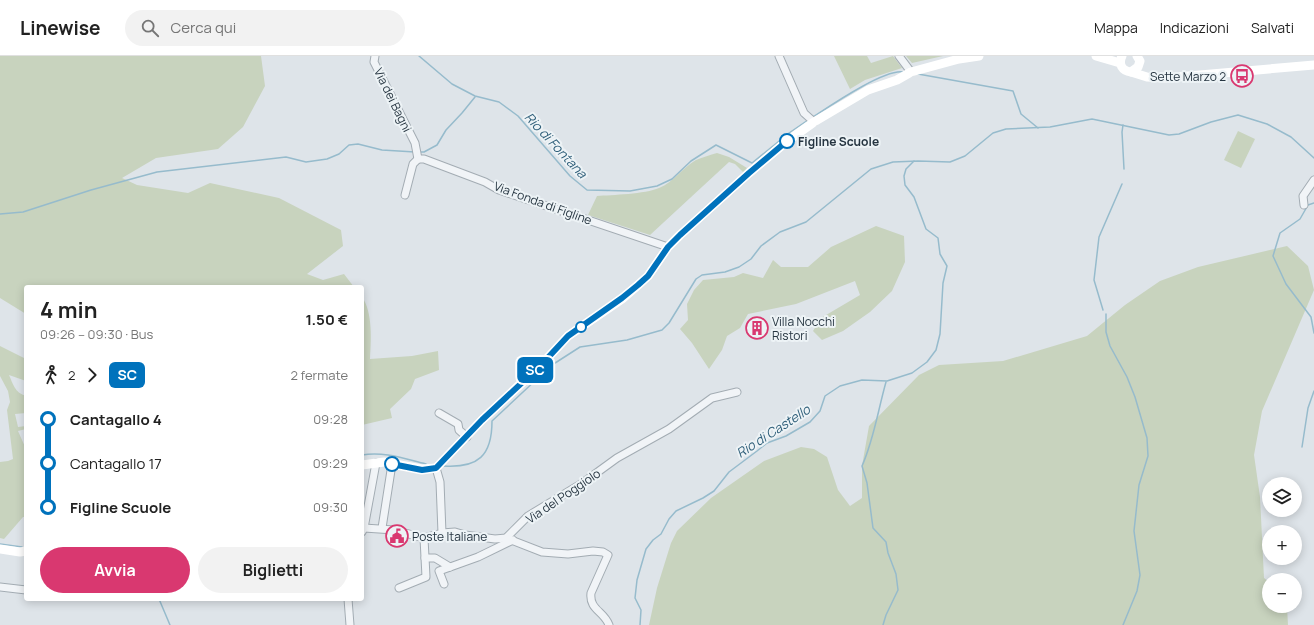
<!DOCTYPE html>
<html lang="it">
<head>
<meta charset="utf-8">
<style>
  :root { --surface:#fff; --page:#f2f2f2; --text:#222; --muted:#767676; --line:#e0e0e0; --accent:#d93870 }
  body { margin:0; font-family:Manrope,sans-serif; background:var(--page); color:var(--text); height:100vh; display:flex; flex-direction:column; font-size:15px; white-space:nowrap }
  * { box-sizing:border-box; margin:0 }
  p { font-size:13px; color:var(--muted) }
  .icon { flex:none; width:22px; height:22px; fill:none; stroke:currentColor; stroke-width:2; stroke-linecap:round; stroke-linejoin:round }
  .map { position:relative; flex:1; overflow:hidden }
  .sheet { position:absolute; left:24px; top:229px; width:340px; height:316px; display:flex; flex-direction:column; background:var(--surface); border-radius:4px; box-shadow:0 2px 10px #0003 }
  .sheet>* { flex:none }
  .badge { padding:0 8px; border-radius:6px; font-size:14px; line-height:26px }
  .buttons { position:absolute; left:1262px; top:421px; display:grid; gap:8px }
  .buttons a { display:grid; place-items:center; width:40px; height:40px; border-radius:50%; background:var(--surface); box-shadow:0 2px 10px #0003; font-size:20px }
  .map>.badge { position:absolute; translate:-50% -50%; box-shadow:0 0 0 2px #fff }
  .legs { display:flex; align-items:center; gap:6px; height:44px; padding:0 16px; font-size:13px }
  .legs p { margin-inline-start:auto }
  .headline { display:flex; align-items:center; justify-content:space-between; height:68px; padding:0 16px }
  h1 { font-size:22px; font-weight:700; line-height:30px }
  .button { display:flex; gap:8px; margin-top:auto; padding:8px 16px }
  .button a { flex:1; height:46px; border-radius:24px; background:var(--accent); color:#fff; font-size:16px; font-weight:700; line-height:46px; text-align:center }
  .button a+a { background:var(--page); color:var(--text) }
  ul { padding:0 16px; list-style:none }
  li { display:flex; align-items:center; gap:14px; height:44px; font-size:15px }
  li i { display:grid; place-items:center; width:6px; height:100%; margin:0 5px; background:currentColor }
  li i::after { content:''; width:10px; height:10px; margin:-5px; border:3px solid; border-radius:50%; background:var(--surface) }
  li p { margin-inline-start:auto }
  li:first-child i { background:linear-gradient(#0000 50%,currentColor 0) }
  li:last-child i { background:linear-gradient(currentColor 50%,#0000 0) }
  header { display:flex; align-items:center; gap:24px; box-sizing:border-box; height:56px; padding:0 20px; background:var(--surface); border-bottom:1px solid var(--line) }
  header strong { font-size:19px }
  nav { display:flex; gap:22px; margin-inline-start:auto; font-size:14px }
  .search { width:280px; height:36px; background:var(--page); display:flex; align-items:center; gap:10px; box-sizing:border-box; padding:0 14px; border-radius:22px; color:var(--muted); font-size:15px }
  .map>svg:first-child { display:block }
</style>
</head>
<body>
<header>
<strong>Linewise</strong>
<div class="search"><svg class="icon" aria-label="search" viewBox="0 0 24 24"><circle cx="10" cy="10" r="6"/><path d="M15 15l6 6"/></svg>Cerca qui</div>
<nav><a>Mappa</a><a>Indicazioni</a><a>Salvati</a></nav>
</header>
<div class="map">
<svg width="1314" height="569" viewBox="0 0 1314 569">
  <rect width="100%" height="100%" fill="#dee4e9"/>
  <g fill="#c8d3be">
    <polygon points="0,0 261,0 265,30 243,71 218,93 156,102 122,122 137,129 188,137 210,127 279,142 341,174 343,190 307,218 323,224 344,218 354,231 26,231 26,258 0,242"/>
    <polygon points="834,0 867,0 871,7 893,0 902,12 865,24 850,33"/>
    <polygon points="906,0 943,0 912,7"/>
    <polygon points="1238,75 1255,83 1241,112 1224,104"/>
    <path d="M717,97L729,101L747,112L743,116L735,108L729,106L650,179L588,159L597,140C612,139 645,138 659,132C674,126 682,112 696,104C703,101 710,99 717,97Z"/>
    <polygon points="876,170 904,180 905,206 892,235 870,256 843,275 822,284 813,275 821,262 860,239 855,225 796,248 748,258 740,272 727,280 722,294 709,313 692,287 680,273 688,264 687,248 694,234 703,224 734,221 743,217 763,222 773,204 781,211 808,211 831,191"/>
    <polygon points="1287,190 1308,210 1314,234 1262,355 1254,399 1260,441 1264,522 1269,526 1269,550 1287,550 1288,569 649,569 657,532 671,487 677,475 711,442 764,405 801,391 814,393 827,401 838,434 850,450 862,442 862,410 869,370 919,319 939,309 1003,305 1087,280 1125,249 1160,225 1198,211"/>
    <path d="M362,241C373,256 371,285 370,303L412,300L438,295L439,314L415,323L411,333L390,353L392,362L362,369Z"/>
    <path d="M0,290L26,303V325L9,319C13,328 15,337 26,340V357L15,358L18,371L26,370V373L18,375L26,393V461H23L4,483L0,482V406L8,405L13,403L7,354L10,346L8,335L0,320Z"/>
  </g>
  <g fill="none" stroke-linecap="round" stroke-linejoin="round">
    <g stroke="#96bbcc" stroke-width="1.5">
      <polyline points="419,0 452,28 475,40 499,46 518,60 570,120 587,134 630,135 657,130 672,123 691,105 716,89 752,107 789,77 808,64"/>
      <polyline points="918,18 1013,35 1021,58 1038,72"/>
      <path d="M813,61C830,50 884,13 903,16"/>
      <polyline points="1123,69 1122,76 1124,113"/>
      <polyline points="419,96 424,96 437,89 446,74 462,57 475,41"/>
      <polyline points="1314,147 1308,149 1300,163 1280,177 1273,200 1286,228 1311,261 1314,277"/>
      <polyline points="0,158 23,156 91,134 157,116 286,101 306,106 327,103 339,98 349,89 358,88 382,94 415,96"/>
      <polyline points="1103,254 1094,224 1099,181 1122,128"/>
      <polyline points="1106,258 1106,276 1110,290 1127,321 1135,341 1147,382 1148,400 1139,429 1134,475 1140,519 1137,535 1123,569"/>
      <polyline points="1302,391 1308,352 1314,335"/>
      <path d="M362,399C384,395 405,403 426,408"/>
      <path d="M444,410C478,412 492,400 492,365L552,309L580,291L627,284L662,274L669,267L696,223L702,219L725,216L739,211L751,203L761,190L780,176L806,166L871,113L893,106L918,105L950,106L965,100L993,77L1006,73L1050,71L1092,63L1169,79L1179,78L1211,66L1238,59L1267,68L1291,81L1314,102"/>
      <polyline points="0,488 22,491"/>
      <polyline points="159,543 170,569"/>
      <polyline points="640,569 641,554 635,542 637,524 646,493 653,484 661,478 669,463 676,455 703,442 714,435 729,416 757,395 767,387 786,380 810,366 820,355 825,340 840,330 862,324 887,325 912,317 927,306 936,294 940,278 943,227 947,210 940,198 938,182 926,173 914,141 905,129 904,120 906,113 914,105"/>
      <path d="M883,569L886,559L898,534L896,518L888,497L886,486L873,472L867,427L862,410C874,383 878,354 886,326"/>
    </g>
    <g stroke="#a3acb3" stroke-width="9">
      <g id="street">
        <polyline points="375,0 374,6 415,87 418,103"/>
        <polyline points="779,0 804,57 814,66"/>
        <polyline points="899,0 911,16"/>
        <polyline points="418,103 424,103 485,126 499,134 668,191"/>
        <polyline points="405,139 413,108 418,103"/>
        <polyline points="1304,149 1303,140 1314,124"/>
        <polyline points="439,357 458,368 459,374 467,381"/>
        <polyline points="364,472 394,474 424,482"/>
        <polyline points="382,472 392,408"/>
        <polyline points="362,476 364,472 376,407"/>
        <polyline points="442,477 455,476 465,479 495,483 506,482 528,460 584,426 617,402 669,373 712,342 737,336"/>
        <polyline points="424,482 442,477 440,426 436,412"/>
        <path d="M506,482L542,496L568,498L593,495L603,496L608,499L591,537C589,554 604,555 609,569"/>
        <polyline points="425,502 435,502 450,511"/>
        <polyline points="444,528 439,515 478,501 513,484"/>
        <polyline points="0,531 26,534"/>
        <polyline points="399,532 426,521 424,482"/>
        <polyline points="348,543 350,569"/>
      </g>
    </g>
    <use href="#street" stroke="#f1f4f7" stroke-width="7"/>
    <g stroke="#fff" stroke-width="9">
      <polyline points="1096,0 1120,7"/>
      <path d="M1122,0C1118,8 1122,15 1131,16L1138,11L1140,5L1137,0"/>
      <polyline points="1131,16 1147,21 1165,22 1314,9"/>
      <polyline points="362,409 384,406 422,413 436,412 482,364 542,308 568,280 622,243 638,229 648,220 668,191 680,179 749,117 786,86 814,66 868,34 897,24 911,16 959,3 979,0"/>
      <polyline points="0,493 20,496 26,495"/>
    </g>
  </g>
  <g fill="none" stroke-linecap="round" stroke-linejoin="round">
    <g stroke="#fff" stroke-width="9">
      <polyline id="line-1" points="392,408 422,414 436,412 482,364 542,308 568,280 622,242 638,229 648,220 668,191 680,179 749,117 787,85"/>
    </g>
    <use href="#line-1" stroke="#0072bc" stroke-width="6"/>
  </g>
  <defs>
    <g id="bus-ring" transform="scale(1.15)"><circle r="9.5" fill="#edf3f6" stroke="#d93870" stroke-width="1.5"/><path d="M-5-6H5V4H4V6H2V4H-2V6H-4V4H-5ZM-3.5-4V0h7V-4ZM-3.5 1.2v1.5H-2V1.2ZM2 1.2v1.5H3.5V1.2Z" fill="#d93870"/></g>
    <g id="building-ring" transform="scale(1.15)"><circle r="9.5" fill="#edf3f6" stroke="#d93870" stroke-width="1.5"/><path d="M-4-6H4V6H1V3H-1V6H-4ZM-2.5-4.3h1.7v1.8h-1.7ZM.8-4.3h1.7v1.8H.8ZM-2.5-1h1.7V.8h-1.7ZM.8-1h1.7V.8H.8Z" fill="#d93870"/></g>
    <g id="civic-ring" transform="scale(1.15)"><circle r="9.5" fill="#edf3f6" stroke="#d93870" stroke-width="1.5"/><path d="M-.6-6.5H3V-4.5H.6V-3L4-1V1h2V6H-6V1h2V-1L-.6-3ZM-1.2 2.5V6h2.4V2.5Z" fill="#d93870"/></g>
  </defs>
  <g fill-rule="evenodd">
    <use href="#bus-ring" x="1242" y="20"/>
    <use href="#building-ring" x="757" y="272"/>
    <use href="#civic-ring" x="397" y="480"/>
  </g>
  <g fill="#fff" stroke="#0072bc" stroke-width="2">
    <circle cx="787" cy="85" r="7"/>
    <circle cx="581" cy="271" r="5"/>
    <circle cx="392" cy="408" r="7"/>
  </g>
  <g text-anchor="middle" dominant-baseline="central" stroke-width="4" stroke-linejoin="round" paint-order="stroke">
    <g font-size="12" fill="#263541" stroke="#edf3f6" text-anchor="start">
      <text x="1226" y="20" text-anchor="end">Sette Marzo 2</text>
      <text x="772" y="265">Villa Nocchi<tspan x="772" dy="14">Ristori</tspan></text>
      <text x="412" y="480">Poste Italiane</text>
    </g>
    <g font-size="12" fill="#263541" stroke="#edf3f6">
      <text transform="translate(393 44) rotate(64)">Via dei Bagni</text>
      <text transform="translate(543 147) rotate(20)">Via Fonda di Figline</text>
      <text transform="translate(563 440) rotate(-34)">Via del Poggiolo</text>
    </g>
    <g font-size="12" font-weight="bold" fill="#263541" stroke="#edf3f6" text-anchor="start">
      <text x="798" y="85">Figline Scuole</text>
    </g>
    <g font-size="13" font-style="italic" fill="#2d5d78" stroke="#edf3f6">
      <text transform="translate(556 89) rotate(47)">Rio di Fontana</text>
      <text transform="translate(773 375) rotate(-33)">Rio di Castello</text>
    </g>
  </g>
</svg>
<div class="buttons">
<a><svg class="icon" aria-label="layers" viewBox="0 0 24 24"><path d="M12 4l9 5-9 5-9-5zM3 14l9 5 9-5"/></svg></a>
<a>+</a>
<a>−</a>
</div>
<b class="badge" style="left:535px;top:314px;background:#0072bc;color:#fff">SC</b>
<section class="sheet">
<div class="headline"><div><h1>4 min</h1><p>09:26 – 09:30 · Bus</p></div><b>1.50 €</b></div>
<div class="legs"><svg class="icon" aria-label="walk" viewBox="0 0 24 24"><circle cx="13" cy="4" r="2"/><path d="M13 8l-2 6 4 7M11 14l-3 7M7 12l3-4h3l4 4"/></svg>2<svg class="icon" aria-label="forward" viewBox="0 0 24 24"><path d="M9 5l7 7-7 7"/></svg><b class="badge" style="background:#0072bc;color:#fff">SC</b><p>2 fermate</p></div>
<ul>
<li><i style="color:#0072bc"></i><b>Cantagallo 4</b><p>09:28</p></li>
<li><i style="color:#0072bc"></i><span>Cantagallo 17</span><p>09:29</p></li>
<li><i style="color:#0072bc"></i><b>Figline Scuole</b><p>09:30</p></li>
</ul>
<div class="button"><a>Avvia</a><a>Biglietti</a></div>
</section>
</div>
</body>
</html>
